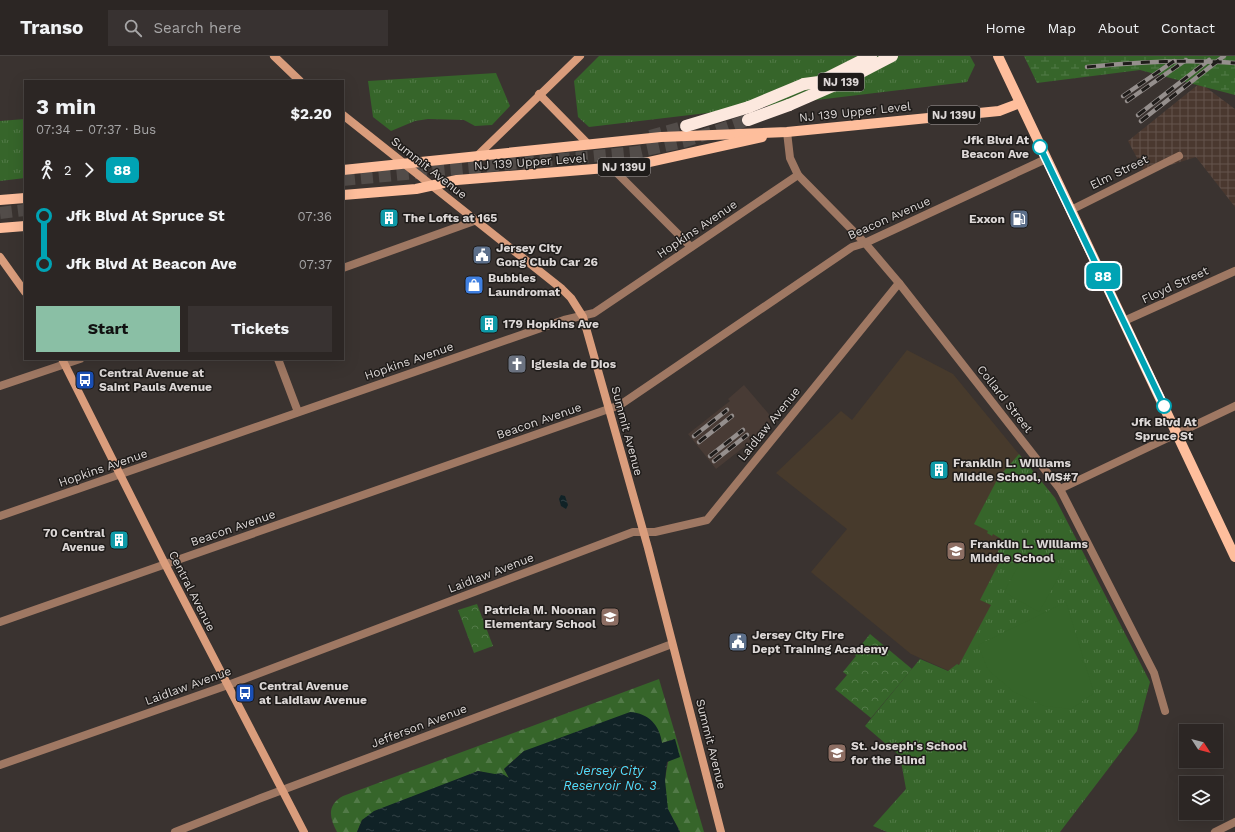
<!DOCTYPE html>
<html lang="en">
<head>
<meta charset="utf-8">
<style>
  :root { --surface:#2c2624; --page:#383231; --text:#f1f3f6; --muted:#a6a5a6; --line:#484341; --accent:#8abfa5 }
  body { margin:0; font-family:"Work Sans",sans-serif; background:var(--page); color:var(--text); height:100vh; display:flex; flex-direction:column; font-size:15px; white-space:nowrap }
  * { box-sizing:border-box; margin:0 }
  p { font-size:13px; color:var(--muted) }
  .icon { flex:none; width:22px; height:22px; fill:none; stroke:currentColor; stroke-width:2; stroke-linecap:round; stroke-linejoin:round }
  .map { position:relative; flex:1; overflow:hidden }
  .panel { position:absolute; left:24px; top:24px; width:320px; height:280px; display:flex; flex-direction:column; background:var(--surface); border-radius:0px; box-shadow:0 4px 16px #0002,0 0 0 1px var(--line) }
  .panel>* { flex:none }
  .badge { padding:0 8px; border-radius:6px; font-size:14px; line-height:26px }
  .needle { width:26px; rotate:126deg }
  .controls { position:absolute; left:1179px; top:668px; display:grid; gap:8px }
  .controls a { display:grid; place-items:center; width:44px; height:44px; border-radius:0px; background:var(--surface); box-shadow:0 4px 16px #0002,0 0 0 1px var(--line); font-size:20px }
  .map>.badge { position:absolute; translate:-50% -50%; box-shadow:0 0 0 2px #fff }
  .legs { display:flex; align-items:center; gap:6px; height:44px; padding:0 12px; font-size:13px }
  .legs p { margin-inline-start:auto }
  .overview { display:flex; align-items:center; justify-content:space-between; height:68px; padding:0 12px }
  h1 { font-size:22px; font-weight:700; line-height:30px }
  .button { display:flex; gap:8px; margin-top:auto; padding:8px 12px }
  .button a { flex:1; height:46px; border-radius:0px; background:var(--accent); color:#111; font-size:16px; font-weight:700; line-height:46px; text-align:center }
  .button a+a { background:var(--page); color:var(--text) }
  ul { padding:0 12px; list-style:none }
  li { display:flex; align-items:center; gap:14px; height:48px; font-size:15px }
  li i { display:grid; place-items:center; width:6px; height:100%; margin:0 5px; background:currentColor }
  li i::after { content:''; width:10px; height:10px; margin:-5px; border:3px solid; border-radius:50%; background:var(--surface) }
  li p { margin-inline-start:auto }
  li:first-child i { background:linear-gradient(#0000 50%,currentColor 0) }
  li:last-child i { background:linear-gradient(currentColor 50%,#0000 0) }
  header { display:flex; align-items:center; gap:24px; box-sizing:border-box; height:56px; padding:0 20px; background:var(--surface); border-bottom:1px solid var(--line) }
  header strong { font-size:19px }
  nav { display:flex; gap:22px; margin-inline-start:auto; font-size:14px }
  .search { width:280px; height:36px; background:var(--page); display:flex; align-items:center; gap:10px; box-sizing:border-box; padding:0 14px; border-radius:0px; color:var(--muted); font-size:15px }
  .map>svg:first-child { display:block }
</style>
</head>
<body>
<header>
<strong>Transo</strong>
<div class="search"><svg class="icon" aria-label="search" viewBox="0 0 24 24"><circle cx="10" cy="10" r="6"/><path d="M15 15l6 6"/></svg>Search here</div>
<nav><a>Home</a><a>Map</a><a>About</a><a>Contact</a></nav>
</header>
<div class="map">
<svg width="1235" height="776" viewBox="0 0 1235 776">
  <defs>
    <pattern id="industrial-grid" width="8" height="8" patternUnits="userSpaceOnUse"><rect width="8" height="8" fill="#4a382f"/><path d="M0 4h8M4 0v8" fill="none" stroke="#64544c"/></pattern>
    <pattern id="grass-tufts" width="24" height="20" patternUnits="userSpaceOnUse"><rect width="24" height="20" fill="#36652a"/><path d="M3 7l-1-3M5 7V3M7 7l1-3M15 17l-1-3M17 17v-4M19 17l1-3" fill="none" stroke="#527a48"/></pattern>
    <pattern id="forest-firs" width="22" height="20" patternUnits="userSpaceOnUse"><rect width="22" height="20" fill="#36652a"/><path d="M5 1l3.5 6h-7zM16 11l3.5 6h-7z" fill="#527a48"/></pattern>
    <pattern id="wetland-marsh" width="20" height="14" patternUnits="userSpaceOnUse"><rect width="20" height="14" fill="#36652a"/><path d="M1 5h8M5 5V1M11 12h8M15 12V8" fill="none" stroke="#527a48"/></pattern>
    <pattern id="park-crowns" width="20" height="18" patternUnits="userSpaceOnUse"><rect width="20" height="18" fill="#36652a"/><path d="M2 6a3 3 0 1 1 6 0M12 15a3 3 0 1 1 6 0" fill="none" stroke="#527a48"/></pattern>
    <pattern id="water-ripples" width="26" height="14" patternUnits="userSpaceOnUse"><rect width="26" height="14" fill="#102226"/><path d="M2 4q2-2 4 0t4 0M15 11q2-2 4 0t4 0" fill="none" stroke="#324145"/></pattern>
  </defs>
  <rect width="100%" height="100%" fill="#3a3330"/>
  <polygon fill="#483b35" points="744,329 773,363 758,380 716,413 688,378 730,345 728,343"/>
  <polygon fill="url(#industrial-grid)" points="1200,27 1235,53 1235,151 1196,101 1145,117 1128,85"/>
  <polygon fill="#473a2c" points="907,294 953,318 1055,442 1016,641 957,608 949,615 911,598 811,516 847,473 776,417 841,355 852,364"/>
  <g fill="url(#grass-tufts)">
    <polygon points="599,0 970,0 975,9 967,26 589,71 578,61 574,25"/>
    <polygon points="496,17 510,50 492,69 475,70 464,64 428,63 415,65 391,75 373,61 368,25"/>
    <polygon points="25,63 25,122 0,125 0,65"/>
    <polygon points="1019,398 1055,442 1150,626 1137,675 1060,776 887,776 873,770 906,733 900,700 865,670 920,603 948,615 957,608 959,609 991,549 980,544 1002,501 997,498 1003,484 993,478 992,480 987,477 988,475 974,468 998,422"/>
  </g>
  <path fill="url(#forest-firs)" d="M659,623L704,776H680C677,768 671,761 668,754C660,734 668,702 675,683L662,687L661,685L524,695L504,713L509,722L478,715L362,764L357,776H337C329,761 327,749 343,740Z"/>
  <polygon fill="url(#wetland-marsh)" points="1024,0 1235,0 1235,39 1140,14 1037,27"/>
  <g fill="url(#park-crowns)">
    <polygon points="477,548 493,590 474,597 458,554"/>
    <polygon points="870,578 912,613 871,662 835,633 847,619 843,616 856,600 854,598"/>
  </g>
  <g fill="#36652a">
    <polygon points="1027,494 1063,513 1039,556 1004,536"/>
    <polygon points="1066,546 1094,637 1071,653 1044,650 1014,636 988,614 978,589"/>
  </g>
  <g fill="url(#water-ripples)">
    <polygon points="561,439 565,440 568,449 566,453 561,450 559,443"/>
    <path d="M630,656C649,657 660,670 662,687L675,683L680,701L667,706L665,724L668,753L680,776H357L362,764L374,755L478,715L495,718L501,717L509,722L504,713L524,695Z"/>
  </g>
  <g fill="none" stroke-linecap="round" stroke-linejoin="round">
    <g stroke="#524c49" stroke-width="12" stroke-dasharray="12 6" stroke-linecap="butt">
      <polyline points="650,80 686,70"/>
      <polyline points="343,124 637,96 683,86 748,64"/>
      <polyline points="0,157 25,154"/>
    </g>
    <g stroke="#9f7863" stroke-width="8">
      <polyline points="787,76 790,102 798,119 865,187 899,227 1060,433 1154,617 1165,655"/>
      <polyline points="613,113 691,191"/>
      <polyline points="1071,154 1179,100"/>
      <polyline points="343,212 477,164"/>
      <polyline points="1124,265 1235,215"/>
      <polyline points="278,303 298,356"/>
      <polyline points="0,330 80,303"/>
      <polyline points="1060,433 1235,350"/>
      <polyline points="0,460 564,264 594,257 798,119"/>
      <polyline points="0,566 620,349 852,191 865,187 1046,103"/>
      <polyline points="0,709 228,629 633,476 655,476 707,464 899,227"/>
      <polyline points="175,776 261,742 672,588"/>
      <polyline points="1215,776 1235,766"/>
    </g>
    <g stroke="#da9d7c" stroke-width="8">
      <polyline points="274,0 300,25"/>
      <polyline points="539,38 589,89"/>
      <polyline points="343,59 562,233 571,242 583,261 648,492 721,776"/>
      <polyline points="477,100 580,0"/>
      <polyline points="0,201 25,236"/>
      <polyline points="62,303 165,508 304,776"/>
    </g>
    <g stroke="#febe9c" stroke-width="10">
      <polyline points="998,0 1235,501"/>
      <polyline points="343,114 661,81 787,76 999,55 1020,47"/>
      <polyline points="343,139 416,133 457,124 631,110 762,81"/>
      <polyline points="0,144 25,142"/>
      <polyline points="0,172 25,170"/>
    </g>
    <g stroke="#fce8de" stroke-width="12">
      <polyline points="804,28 819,26 871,0"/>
      <polyline points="748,64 789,49"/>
      <polyline points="686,70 749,51"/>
    </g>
    <g stroke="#958f8d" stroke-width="4.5">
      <g id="rail">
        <path d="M1087,11C1137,6 1185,3 1235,7"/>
        <polyline points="1123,40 1174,5"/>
        <polyline points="1127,45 1186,4"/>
        <polyline points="1138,59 1209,4"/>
        <polyline points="1141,65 1224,0"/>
        <polyline points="694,380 727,354"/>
        <polyline points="699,386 732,360"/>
        <polyline points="710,400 743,374"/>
        <polyline points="714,405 747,379"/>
      </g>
    </g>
    <use href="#rail" stroke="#1f1c1a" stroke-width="3" stroke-dasharray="9" stroke-linecap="butt"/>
    <g stroke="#fce8de" stroke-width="12">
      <polyline points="789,49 844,25 892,0"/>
      <polyline points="749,51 804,28"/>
    </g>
  </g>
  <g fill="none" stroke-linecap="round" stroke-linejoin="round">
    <g stroke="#fff" stroke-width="9">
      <polyline id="line-1" points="1040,91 1164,350"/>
    </g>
    <use href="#line-1" stroke="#00a3b4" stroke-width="6"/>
  </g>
  <defs>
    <g id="building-square" transform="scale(1)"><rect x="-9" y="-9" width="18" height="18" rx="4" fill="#0f9aa8" stroke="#1f1c1a"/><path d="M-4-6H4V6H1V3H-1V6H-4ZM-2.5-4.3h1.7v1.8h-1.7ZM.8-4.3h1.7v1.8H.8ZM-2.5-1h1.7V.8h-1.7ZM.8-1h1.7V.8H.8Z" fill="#fff"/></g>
    <g id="fuel-square" transform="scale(1)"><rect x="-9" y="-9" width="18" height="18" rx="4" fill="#5c6f8a" stroke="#1f1c1a"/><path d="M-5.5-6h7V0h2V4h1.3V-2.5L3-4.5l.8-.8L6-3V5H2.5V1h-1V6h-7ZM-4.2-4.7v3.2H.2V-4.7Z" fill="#fff"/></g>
    <g id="civic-square" transform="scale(1)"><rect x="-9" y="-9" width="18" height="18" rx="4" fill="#5c6f8a" stroke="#1f1c1a"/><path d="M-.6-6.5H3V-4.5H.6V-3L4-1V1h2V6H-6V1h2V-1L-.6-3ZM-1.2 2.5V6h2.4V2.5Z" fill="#fff"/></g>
    <g id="shop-square" transform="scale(1)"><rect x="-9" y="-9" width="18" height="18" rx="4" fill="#3f7fe0" stroke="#1f1c1a"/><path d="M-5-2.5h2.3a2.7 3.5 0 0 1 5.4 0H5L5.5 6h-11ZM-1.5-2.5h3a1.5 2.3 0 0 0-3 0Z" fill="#fff"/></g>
    <g id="church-square" transform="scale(1)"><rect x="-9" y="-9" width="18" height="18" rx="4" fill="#6b7280" stroke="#1f1c1a"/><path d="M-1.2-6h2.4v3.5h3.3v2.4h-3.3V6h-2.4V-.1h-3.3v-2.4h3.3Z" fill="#fff"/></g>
    <g id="bus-square" transform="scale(1)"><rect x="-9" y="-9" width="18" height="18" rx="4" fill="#1a4fb4" stroke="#1f1c1a"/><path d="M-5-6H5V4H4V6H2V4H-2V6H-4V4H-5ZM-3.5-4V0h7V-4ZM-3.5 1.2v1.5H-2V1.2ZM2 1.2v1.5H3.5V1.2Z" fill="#fff"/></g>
    <g id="school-square" transform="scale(1)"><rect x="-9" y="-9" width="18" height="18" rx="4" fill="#8d6e63" stroke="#1f1c1a"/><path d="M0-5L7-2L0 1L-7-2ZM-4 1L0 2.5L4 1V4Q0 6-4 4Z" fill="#fff"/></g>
  </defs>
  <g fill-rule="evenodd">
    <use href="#building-square" x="389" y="162"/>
    <use href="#fuel-square" x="1019" y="163"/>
    <use href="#civic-square" x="482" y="199"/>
    <use href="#shop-square" x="474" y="229"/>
    <use href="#building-square" x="489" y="268"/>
    <use href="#church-square" x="517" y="308"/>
    <use href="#bus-square" x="85" y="324"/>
    <use href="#building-square" x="939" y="414"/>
    <use href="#building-square" x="119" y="484"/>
    <use href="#school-square" x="956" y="495"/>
    <use href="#school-square" x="610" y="561"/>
    <use href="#civic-square" x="738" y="586"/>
    <use href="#bus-square" x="245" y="637"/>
    <use href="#school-square" x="837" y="697"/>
  </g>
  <g fill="#fff" stroke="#00a3b4" stroke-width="2">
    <circle cx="1040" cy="91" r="7"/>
    <circle cx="1164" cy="350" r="7"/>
  </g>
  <g text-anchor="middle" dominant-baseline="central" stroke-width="3" stroke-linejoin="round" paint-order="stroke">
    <g fill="#1f1c1a" stroke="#a39f9e" stroke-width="1">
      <rect x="818" y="17" width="46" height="18" rx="3"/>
      <rect x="928" y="50" width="52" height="18" rx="3"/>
      <rect x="598" y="102" width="52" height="18" rx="3"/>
    </g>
    <g font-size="11" font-weight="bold" fill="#dcd7d6">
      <text x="841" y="26">NJ 139</text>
      <text x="954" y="59">NJ 139U</text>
      <text x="624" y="111">NJ 139U</text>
    </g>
    <g font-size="12" fill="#dcd7d6" stroke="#1f1c1a">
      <text transform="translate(855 56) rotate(-6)">NJ 139 Upper Level</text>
      <text transform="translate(530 106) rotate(-4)">NJ 139 Upper Level</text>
      <text transform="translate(429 112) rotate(38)">Summit Avenue</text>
      <text transform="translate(1119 116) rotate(-26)">Elm Street</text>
      <text transform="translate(889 162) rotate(-24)">Beacon Avenue</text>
      <text transform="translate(697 173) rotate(-34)">Hopkins Avenue</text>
      <text transform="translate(1175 229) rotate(-25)">Floyd Street</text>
      <text transform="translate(409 305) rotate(-19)">Hopkins Avenue</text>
      <text transform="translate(1005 343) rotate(52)">Collard Street</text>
      <text transform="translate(539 365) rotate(-19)">Beacon Avenue</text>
      <text transform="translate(769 368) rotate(-51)">Laidlaw Avenue</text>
      <text transform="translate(627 375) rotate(75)">Summit Avenue</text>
      <text transform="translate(103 412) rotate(-19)">Hopkins Avenue</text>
      <text transform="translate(233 472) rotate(-19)">Beacon Avenue</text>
      <text transform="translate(491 517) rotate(-21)">Laidlaw Avenue</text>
      <text transform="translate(192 535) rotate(63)">Central Avenue</text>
      <text transform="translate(188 630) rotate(-20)">Laidlaw Avenue</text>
      <text transform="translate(419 670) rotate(-21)">Jefferson Avenue</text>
      <text transform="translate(711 688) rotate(76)">Summit Avenue</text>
    </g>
    <g font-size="12" font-weight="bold" fill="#dcd7d6" stroke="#1f1c1a" text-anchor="end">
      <text x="1029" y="84">Jfk Blvd At<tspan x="1029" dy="14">Beacon Ave</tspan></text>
      <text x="1164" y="366" text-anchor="middle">Jfk Blvd At<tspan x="1164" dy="14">Spruce St</tspan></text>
    </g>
    <g font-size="12" font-weight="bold" fill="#dcd7d6" stroke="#1f1c1a" text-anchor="start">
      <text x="403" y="162">The Lofts at 165</text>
      <text x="1005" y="163" text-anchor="end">Exxon</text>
      <text x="496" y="192">Jersey City<tspan x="496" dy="14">Gong Club Car 26</tspan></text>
      <text x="488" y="222">Bubbles<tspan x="488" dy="14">Laundromat</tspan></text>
      <text x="503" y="268">179 Hopkins Ave</text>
      <text x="531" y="308">Iglesia de Dios</text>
      <text x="99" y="317">Central Avenue at<tspan x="99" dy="14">Saint Pauls Avenue</tspan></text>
      <text x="953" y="407">Franklin L. Williams<tspan x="953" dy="14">Middle School, MS#7</tspan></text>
      <text x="105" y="477" text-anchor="end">70 Central<tspan x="105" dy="14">Avenue</tspan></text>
      <text x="970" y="488">Franklin L. Williams<tspan x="970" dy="14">Middle School</tspan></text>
      <text x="596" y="554" text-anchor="end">Patricia M. Noonan<tspan x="596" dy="14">Elementary School</tspan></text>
      <text x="752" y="579">Jersey City Fire<tspan x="752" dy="14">Dept Training Academy</tspan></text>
      <text x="259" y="630">Central Avenue<tspan x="259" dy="14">at Laidlaw Avenue</tspan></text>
      <text x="851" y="690">St. Joseph's School<tspan x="851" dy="14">for the Blind</tspan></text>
    </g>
    <g font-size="13" font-style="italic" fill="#51ddfd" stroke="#1f1c1a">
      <text x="610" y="714">Jersey City<tspan x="610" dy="15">Reservoir No. 3</tspan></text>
    </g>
  </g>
</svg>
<div class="controls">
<a><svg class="needle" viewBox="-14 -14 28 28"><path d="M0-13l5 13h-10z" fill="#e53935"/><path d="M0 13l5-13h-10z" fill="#a6a5a6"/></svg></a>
<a><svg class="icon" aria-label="layers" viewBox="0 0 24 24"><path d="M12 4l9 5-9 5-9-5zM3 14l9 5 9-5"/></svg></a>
</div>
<b class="badge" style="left:1103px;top:220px;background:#00a3b4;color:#fff">88</b>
<section class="panel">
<div class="overview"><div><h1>3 min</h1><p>07:34 – 07:37 · Bus</p></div><b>$2.20</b></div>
<div class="legs"><svg class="icon" aria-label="walk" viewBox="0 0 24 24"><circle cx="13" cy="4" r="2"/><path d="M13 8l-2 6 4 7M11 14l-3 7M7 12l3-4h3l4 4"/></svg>2<svg class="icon" aria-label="forward" viewBox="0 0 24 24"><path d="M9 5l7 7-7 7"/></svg><b class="badge" style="background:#00a3b4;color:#fff">88</b></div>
<ul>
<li><i style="color:#00a3b4"></i><b>Jfk Blvd At Spruce St</b><p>07:36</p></li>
<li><i style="color:#00a3b4"></i><b>Jfk Blvd At Beacon Ave</b><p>07:37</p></li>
</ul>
<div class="button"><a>Start</a><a>Tickets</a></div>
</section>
</div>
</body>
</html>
